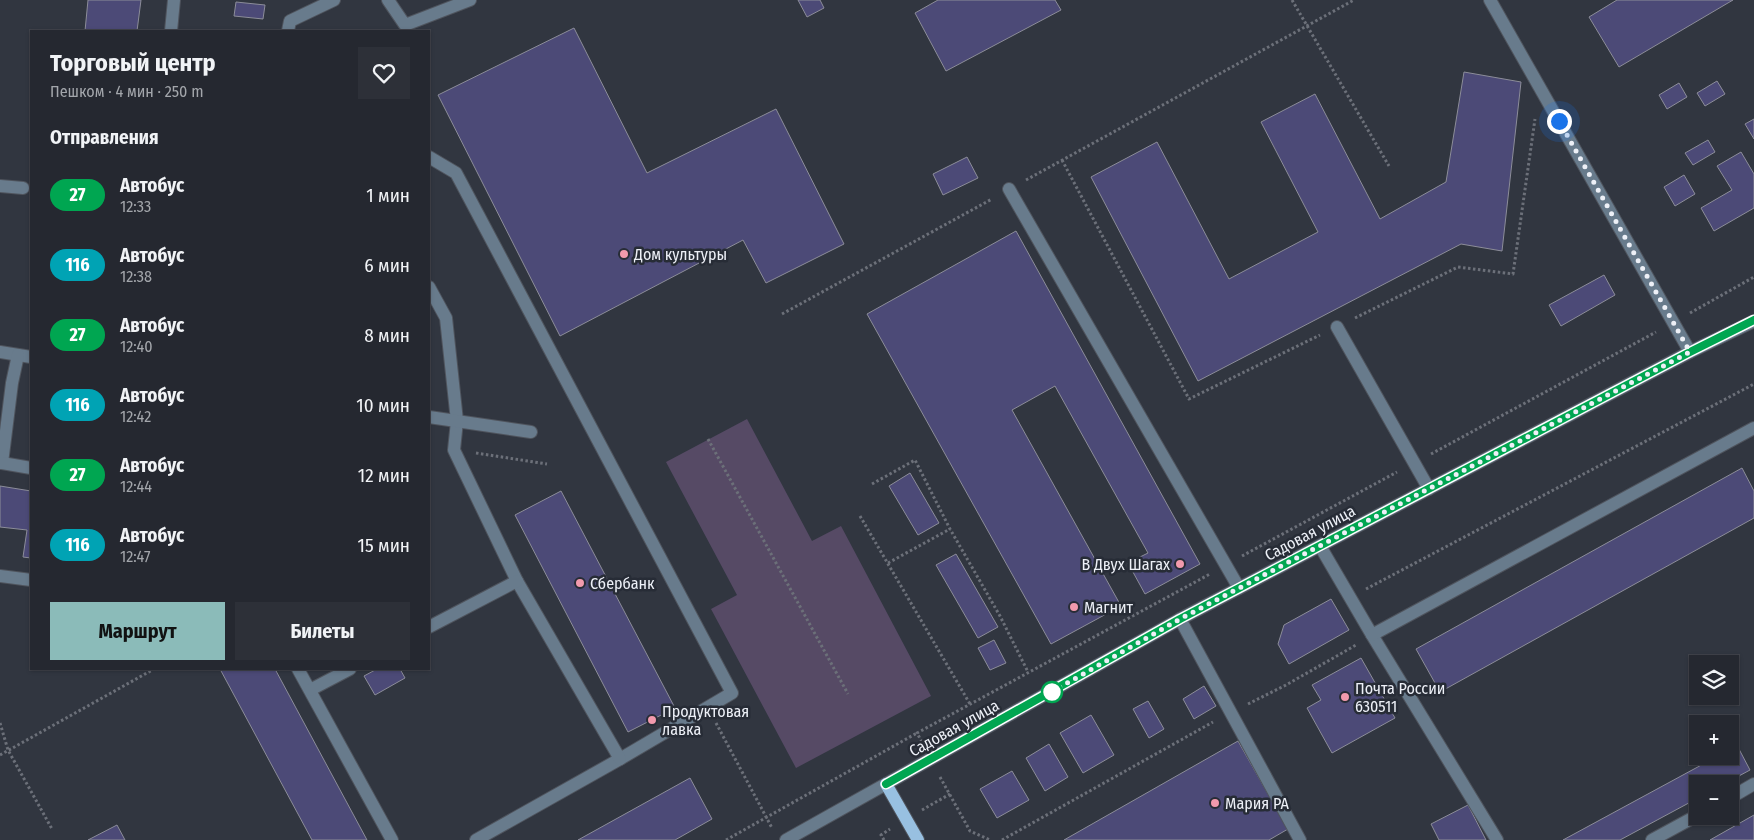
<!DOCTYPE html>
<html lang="ru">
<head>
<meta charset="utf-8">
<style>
  :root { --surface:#252830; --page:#2d3038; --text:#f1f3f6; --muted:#a3a6ab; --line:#42444c; --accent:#8bbbb9 }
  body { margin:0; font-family:"Fira Sans Condensed",sans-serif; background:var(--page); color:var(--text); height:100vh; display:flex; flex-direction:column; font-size:19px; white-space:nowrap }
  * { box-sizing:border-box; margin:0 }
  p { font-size:16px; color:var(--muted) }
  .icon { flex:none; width:28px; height:28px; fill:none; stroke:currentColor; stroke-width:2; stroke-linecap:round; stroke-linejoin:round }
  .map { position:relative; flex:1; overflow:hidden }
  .panel { position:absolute; left:30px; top:30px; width:400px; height:640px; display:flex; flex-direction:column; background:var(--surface); border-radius:0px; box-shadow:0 1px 4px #0004,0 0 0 1px var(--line) }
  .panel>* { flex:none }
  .badge { padding:0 10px; border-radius:16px; font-size:18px; line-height:32px }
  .buttons { position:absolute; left:1689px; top:655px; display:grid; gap:10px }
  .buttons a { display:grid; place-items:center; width:50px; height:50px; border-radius:0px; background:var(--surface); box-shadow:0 1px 4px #0004,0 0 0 1px var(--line); font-size:25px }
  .you { position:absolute; width:25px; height:25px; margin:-12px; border:4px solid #fff; border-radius:50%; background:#1a73e8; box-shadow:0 0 0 8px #1a73e833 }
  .map>.badge { position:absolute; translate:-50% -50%; box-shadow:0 0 0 2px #fff }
  h2 { padding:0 20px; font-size:19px; line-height:45px }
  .round { display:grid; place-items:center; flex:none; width:52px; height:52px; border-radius:0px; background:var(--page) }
  .head { display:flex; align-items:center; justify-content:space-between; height:85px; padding:0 20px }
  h1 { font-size:24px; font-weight:700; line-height:38px }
  .button { display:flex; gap:10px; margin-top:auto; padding:10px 20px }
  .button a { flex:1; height:58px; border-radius:0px; background:var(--accent); color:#111; font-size:20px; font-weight:700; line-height:58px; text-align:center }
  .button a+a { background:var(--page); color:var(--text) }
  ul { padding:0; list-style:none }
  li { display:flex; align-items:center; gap:15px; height:70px; padding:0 20px }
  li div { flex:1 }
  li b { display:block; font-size:19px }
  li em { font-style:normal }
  li .badge { min-width:55px; font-weight:700; text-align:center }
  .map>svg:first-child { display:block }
</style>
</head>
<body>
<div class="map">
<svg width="1754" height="840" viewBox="0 0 1754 840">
  <rect width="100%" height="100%" fill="#313640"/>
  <polygon fill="#564a65" points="747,419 812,541 841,526 931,696 796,768 711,609 737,595 666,462"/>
  <g fill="#4c4a77" stroke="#8c8d99">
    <polygon points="88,0 141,0 137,31 85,31"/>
    <polygon points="798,0 820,0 824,8 807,17"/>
    <polygon points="938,0 1055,0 1061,10 946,71 915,13"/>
    <polygon points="1617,0 1733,0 1619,67 1589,17"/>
    <polygon points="236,2 265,5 263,19 234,16"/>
    <polygon points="574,28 647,173 776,109 844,244 766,283 743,240 560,336 438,95"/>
    <polygon points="1464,72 1521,82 1502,251 1461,244 1198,381 1091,177 1157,142 1229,279 1318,232 1261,122 1315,94 1380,219 1446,182"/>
    <polygon points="1717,81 1725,94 1705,106 1697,93"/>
    <polygon points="1679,83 1687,97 1667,109 1659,95"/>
    <polygon points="1754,119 1754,139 1745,124"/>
    <polygon points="1708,140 1715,152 1693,165 1685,153"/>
    <polygon points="1741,152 1754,174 1754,208 1714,231 1701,208 1732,190 1717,166"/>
    <polygon points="967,157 978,178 943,195 933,174"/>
    <polygon points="1684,175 1695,194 1675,206 1664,187"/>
    <polygon points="1016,231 1200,564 1145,594 1128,563 1148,553 1055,386 1012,410 1121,606 1051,644 867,314"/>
    <polygon points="1604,275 1615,295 1561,326 1549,305"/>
    <polygon points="1742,468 1754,491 1754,518 1440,692 1416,649"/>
    <polygon points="910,473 939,523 918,535 889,486"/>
    <polygon points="0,486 31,491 31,558 23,557 27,530 0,527"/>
    <polygon points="561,491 675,708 628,732 515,515"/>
    <polygon points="956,554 998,627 978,638 936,565"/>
    <polygon points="1331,599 1349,630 1289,664 1278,644 1284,625"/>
    <polygon points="994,640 1006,663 990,670 978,648"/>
    <polygon points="1361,658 1395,718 1332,753 1307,708 1321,700 1312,685"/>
    <polygon points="220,669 275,669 367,840 312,840"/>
    <polygon points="377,669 400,669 405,678 375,695 364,676"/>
    <polygon points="1204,686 1216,706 1194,719 1183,699"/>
    <polygon points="1148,701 1164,729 1149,738 1133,709"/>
    <polygon points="1091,715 1114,755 1083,773 1060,733"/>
    <polygon points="1730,732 1750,770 1724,784 1698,784 1698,798 1620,840 1563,840 1718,756 1730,756"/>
    <polygon points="1238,741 1288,829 1269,840 1064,840"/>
    <polygon points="1049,744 1068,777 1045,791 1026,758"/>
    <polygon points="1012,771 1029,800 997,818 980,789"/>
    <polygon points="690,778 712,819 675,840 578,840"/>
    <polygon points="1468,805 1486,840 1439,840 1431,824"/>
    <polygon points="1754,815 1754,840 1710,840"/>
    <polygon points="117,825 125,840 88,840"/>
  </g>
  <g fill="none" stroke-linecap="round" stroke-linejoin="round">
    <g stroke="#4f545d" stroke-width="14">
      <g id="minor">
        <polyline points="388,0 405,25 470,0"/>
        <polyline points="1490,0 1690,352"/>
        <polyline points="171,31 174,0"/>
        <polyline points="288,31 290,21 334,0"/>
        <polyline points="429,157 456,173 732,693 620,759 476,840"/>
        <polyline points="0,186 23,188"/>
        <polyline points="1009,189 1239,588"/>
        <polyline points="429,287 446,318 457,421 454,450 517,581 620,759"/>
        <polyline points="1337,327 1429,489"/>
        <polyline points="0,352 31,357"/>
        <polyline points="429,417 531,432"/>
        <polyline points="0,463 2,463 12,383 18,355"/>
        <polyline points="2,463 31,468"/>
        <polyline points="1320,546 1372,635 1497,840"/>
        <polyline points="0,576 31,580"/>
        <polyline points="1180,619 1300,840"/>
        <polyline points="429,627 517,581"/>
        <polyline points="1372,635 1754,428"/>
        <polyline points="298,669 392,840"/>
        <polyline points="310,690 350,669"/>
        <polyline points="1730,798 1754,784"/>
        <polyline points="786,840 1180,619 1690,352 1754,321"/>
        <polyline points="1652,840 1698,815"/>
      </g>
    </g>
    <g stroke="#4f545d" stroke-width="14">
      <polyline id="major" points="886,784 918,840"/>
    </g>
    <g stroke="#6c7079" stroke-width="3" stroke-dasharray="2.5 2.5" stroke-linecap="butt">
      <polyline points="1292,0 1389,166"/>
      <polyline points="1062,160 1189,399 1320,335"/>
      <polyline points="1026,180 1354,0"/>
      <polyline points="1690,313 1754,277"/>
      <polyline points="782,314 992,199"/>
      <polyline points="1355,318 1458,267 1513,274 1535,119"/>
      <polyline points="708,439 848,694"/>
      <polyline points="476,453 547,464"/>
      <polyline points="1431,454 1656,332"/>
      <polyline points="872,484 915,460 950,529 1000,616 1028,672"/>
      <polyline points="860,516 970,704"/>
      <polyline points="1242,556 1397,472"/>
      <polyline points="888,563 950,529"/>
      <polyline points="1366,589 1754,384"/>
      <polyline points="1248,704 1286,685 1356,645"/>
      <polyline points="0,723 8,750 52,829"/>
      <polyline points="716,723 772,828"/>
      <polyline points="922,742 917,733 1210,574"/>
      <polyline points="0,755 154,669"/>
      <polyline points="940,777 970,831 990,840"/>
      <polyline points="922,810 950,794"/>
      <polyline points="726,840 917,733"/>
      <polyline points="884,840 881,835 890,829"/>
      <polyline points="1002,840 1213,722"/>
    </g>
    <use href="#minor" stroke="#687b8c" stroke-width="12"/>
    <use href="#major" stroke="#98c0e1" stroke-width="12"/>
  </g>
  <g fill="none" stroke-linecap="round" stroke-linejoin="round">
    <g stroke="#fff" stroke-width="11">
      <polyline id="line" points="886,784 1180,619 1690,352 1754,320"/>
    </g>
    <use href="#line" stroke="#00a651" stroke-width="8"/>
    <polyline stroke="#edf0f7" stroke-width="5" stroke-dasharray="0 9" points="1052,692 1048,694 1180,619 1690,352 1559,121"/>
  </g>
  <g fill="#f29aad" stroke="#272c36" stroke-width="2">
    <circle cx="624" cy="254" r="5"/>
    <circle cx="1180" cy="564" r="5"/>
    <circle cx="580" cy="583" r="5"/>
    <circle cx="1074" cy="607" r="5"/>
    <circle cx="1345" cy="697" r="5"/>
    <circle cx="652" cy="720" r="5"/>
    <circle cx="1215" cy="803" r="5"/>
  </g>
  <circle fill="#fff" stroke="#00a651" stroke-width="2.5" cx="1052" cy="692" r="10"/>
  <g text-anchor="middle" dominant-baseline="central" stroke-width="5" stroke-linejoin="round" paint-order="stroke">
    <g font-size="16" fill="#edf0f7" stroke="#272c36" text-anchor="start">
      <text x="634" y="254">Дом культуры</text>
      <text x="1170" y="564" text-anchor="end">В Двух Шагах</text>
      <text x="590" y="583">Сбербанк</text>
      <text x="1084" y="607">Магнит</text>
      <text x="1355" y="688">Почта России<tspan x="1355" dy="18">630511</tspan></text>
      <text x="662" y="711">Продуктовая<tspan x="662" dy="18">лавка</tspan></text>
      <text x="1225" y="803">Мария РА</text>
    </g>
    <g font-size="16" fill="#edf0f7" stroke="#272c36">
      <text transform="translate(1310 533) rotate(-28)">Садовая улица</text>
      <text transform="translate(954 728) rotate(-29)">Садовая улица</text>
    </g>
  </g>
</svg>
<div class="buttons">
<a><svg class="icon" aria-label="layers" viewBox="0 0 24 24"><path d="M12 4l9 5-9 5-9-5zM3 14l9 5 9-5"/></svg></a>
<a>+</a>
<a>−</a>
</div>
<div class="you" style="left:1559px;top:121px"></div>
<section class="panel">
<div class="head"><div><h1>Торговый центр</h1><p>Пешком · 4 мин · 250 m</p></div><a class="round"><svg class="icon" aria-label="heart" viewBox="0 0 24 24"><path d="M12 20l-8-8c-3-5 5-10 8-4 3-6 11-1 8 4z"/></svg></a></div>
<h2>Отправления</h2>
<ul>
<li><span class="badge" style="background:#00a651;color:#fff">27</span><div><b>Автобус</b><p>12:33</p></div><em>1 мин</em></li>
<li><span class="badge" style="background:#00a3b4;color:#fff">116</span><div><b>Автобус</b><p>12:38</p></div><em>6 мин</em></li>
<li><span class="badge" style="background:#00a651;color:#fff">27</span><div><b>Автобус</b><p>12:40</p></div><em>8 мин</em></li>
<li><span class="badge" style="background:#00a3b4;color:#fff">116</span><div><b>Автобус</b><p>12:42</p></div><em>10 мин</em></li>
<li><span class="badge" style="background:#00a651;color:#fff">27</span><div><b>Автобус</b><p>12:44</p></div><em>12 мин</em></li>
<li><span class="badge" style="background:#00a3b4;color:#fff">116</span><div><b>Автобус</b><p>12:47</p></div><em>15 мин</em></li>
</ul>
<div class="button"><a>Маршрут</a><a>Билеты</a></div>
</section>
</div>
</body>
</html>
